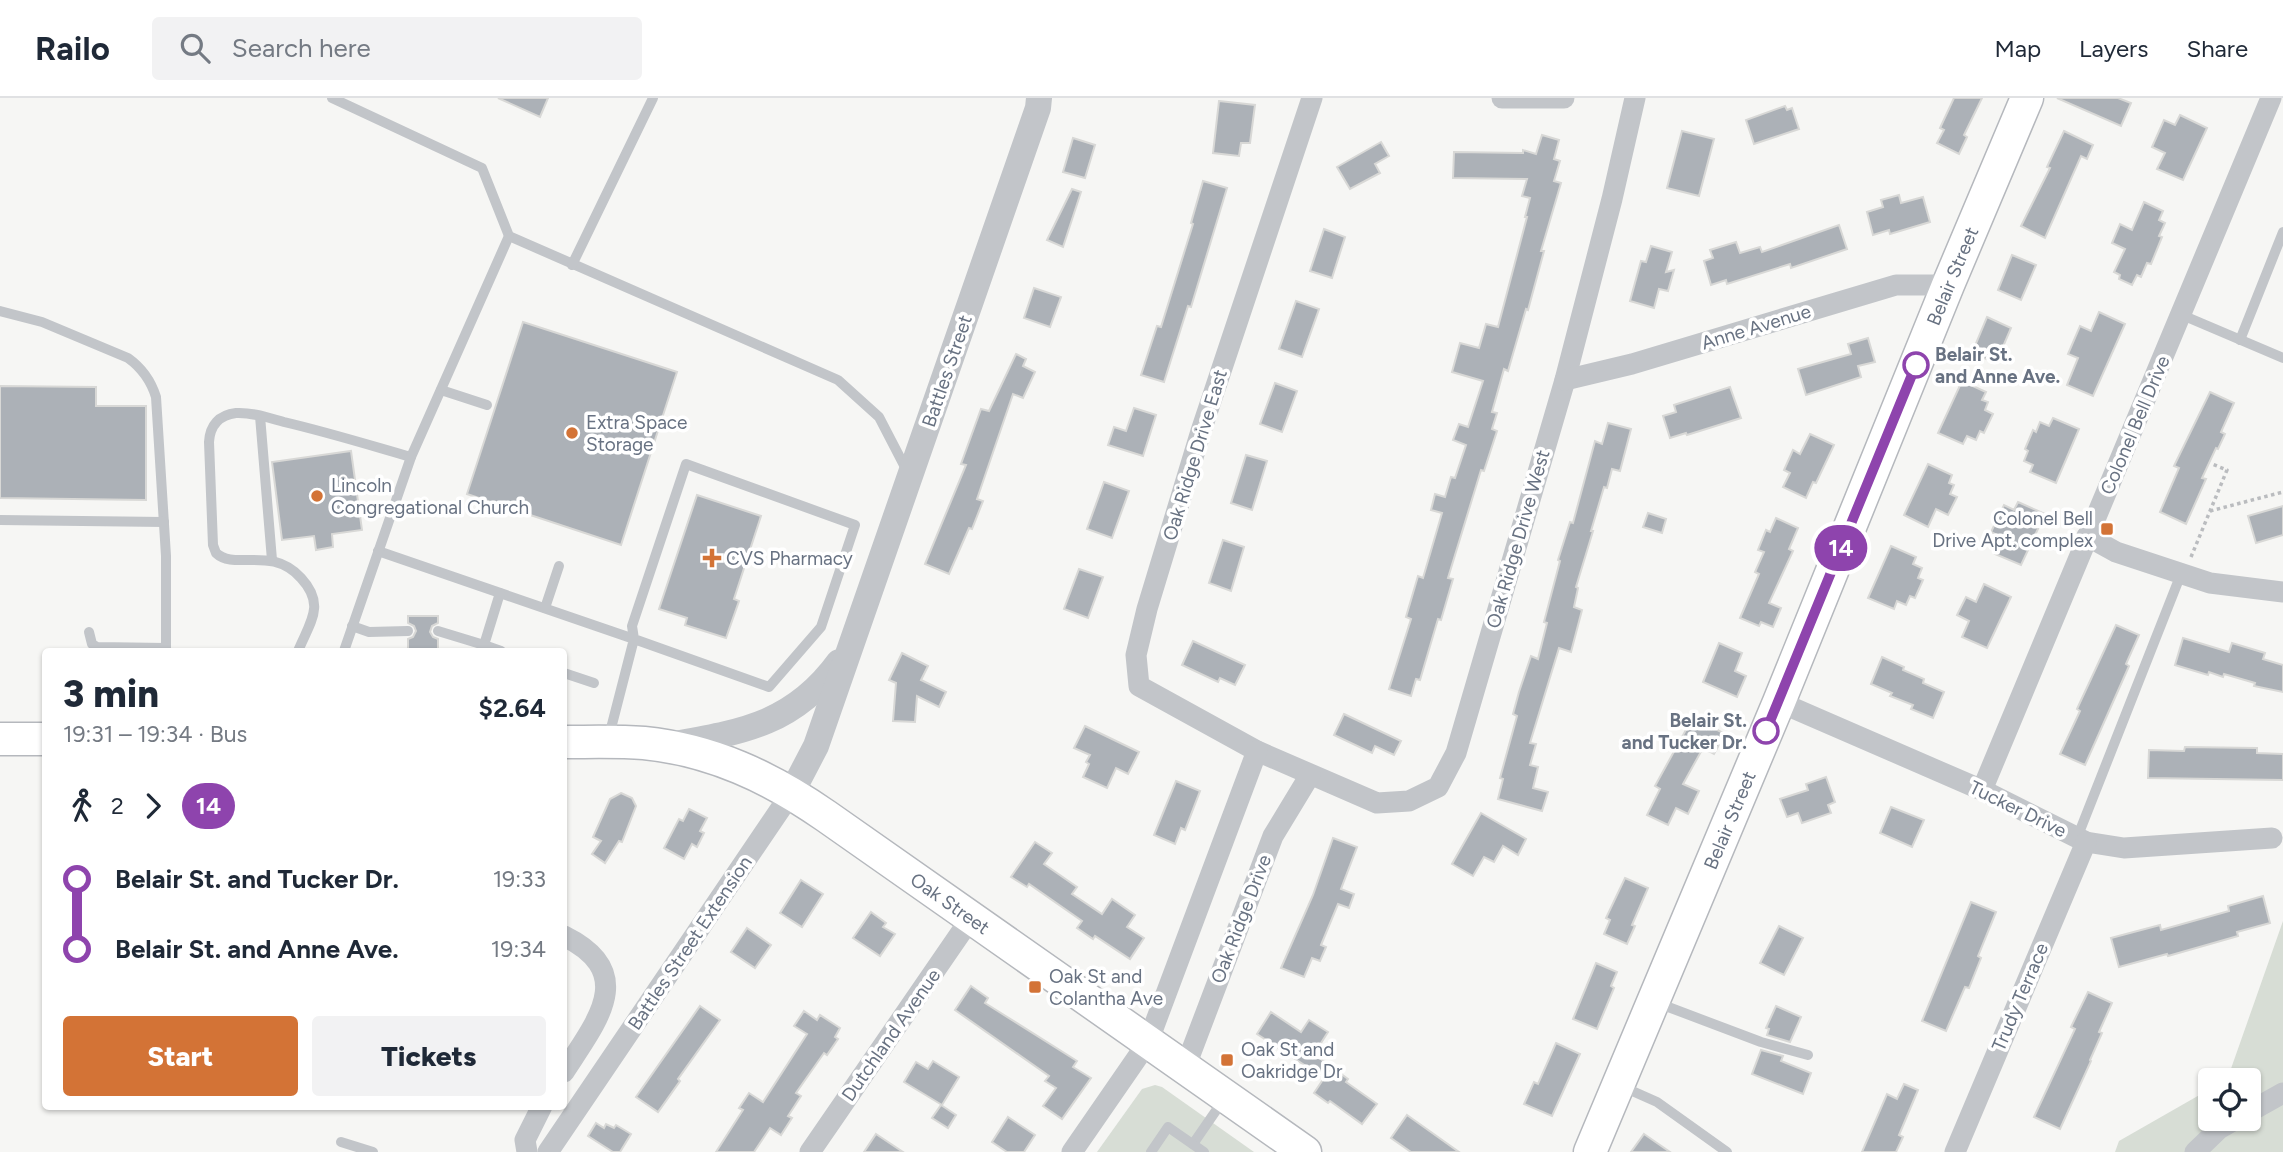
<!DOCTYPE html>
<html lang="en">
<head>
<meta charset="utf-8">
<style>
  :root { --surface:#fff; --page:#f2f2f3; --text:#1f2937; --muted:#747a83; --line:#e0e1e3; --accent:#d37336 }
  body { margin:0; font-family:Figtree,sans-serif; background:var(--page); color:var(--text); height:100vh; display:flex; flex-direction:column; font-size:26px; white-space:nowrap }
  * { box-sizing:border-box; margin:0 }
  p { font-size:23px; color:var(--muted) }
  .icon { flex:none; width:38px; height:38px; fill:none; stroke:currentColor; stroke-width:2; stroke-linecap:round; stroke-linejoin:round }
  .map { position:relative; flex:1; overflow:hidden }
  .drawer { position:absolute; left:42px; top:550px; width:525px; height:462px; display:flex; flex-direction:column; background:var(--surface); border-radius:7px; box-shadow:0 2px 5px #0004 }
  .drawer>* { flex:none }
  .badge { padding:0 14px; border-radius:23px; font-size:24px; line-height:46px }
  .fabs { position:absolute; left:2198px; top:970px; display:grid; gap:14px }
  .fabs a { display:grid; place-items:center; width:63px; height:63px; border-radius:7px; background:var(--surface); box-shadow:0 2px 5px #0004; font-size:35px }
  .map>.badge { position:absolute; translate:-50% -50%; box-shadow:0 0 0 4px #fff }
  .legs { display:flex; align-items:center; gap:10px; height:77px; padding:0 21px; font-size:23px }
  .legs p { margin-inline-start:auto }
  .summary { display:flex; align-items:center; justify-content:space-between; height:119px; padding:0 21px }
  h1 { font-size:38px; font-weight:800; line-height:52px }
  .cta { display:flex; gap:14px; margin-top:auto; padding:14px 21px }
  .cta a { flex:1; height:80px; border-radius:7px; background:var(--accent); color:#fff; font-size:28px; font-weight:800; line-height:80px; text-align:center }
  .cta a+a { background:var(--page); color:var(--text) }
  ul { padding:0 21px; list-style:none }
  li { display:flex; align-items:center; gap:24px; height:70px; font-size:26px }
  li i { display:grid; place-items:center; width:10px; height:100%; margin:0 9px; background:currentColor }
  li i::after { content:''; width:18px; height:18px; margin:-9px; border:5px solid; border-radius:50%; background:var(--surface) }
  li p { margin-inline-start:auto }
  li:first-child i { background:linear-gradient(#0000 50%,currentColor 0) }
  li:last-child i { background:linear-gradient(currentColor 50%,#0000 0) }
  header { display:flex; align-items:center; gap:42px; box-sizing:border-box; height:98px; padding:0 35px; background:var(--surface); border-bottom:2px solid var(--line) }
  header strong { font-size:33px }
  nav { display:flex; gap:38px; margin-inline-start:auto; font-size:24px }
  .search { width:490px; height:63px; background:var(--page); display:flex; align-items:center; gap:18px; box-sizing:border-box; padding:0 24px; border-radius:7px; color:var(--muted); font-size:26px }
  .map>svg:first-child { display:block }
</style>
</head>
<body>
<header>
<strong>Railo</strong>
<div class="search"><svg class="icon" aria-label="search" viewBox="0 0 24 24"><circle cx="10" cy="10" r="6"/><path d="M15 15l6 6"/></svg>Search here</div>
<nav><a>Map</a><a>Layers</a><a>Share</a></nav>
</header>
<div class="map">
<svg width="2283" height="1054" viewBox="0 0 2283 1054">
  <rect width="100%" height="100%" fill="#f6f6f4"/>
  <g fill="#d7ddd5">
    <polygon points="2283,823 2283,1054 2115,1054 2119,1043 2210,991 2210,1020 2249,1020 2249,982 2227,982"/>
    <polygon points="1155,987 1162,989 1254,1054 1097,1054 1142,991"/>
  </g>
  <g fill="#acb1b7" stroke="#d8d8d6" stroke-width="2">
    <polygon points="498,0 548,0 540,19"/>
    <polygon points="1954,0 1982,0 1964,37 1967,39 1959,56 1937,45 1944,32 1940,30"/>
    <polygon points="2057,0 2118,0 2131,5 2121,28"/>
    <polygon points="1219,3 1255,7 1250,45 1241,45 1239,58 1213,55"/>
    <polygon points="1785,8 1787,12 1792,10 1799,31 1754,46 1746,22"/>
    <polygon points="2180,17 2207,30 2183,82 2157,71 2165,55 2152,49 2164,22 2175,27"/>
    <polygon points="1682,33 1714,41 1699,98 1667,90"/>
    <polygon points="2064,33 2093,47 2087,61 2081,58 2045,140 2021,128 2050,70 2047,69"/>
    <polygon points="1542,37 1559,42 1554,61 1560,63 1554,83 1561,85 1541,153 1544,153 1528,212 1526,211 1508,273 1504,271 1492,314 1497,315 1492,331 1497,333 1484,373 1481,372 1448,480 1453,481 1441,522 1438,521 1420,582 1416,581 1411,598 1389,591 1411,521 1406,519 1418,478 1423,480 1442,415 1431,412 1435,396 1445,399 1451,379 1455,380 1466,347 1453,342 1459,326 1468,329 1483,283 1452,274 1460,245 1479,250 1486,226 1498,229 1527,119 1525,119 1530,100 1522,98 1527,81 1453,80 1454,54 1523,55 1523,52 1536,56"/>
    <polygon points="1073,40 1095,47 1085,80 1063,74"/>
    <polygon points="1381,44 1389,58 1375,66 1380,75 1350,91 1337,69"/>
    <polygon points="1203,83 1227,90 1191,209 1188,208 1164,284 1141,277 1157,228 1161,229 1193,126 1191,125"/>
    <polygon points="1072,91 1081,94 1063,149 1047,142"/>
    <polygon points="1899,97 1901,105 1923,99 1930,124 1890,136 1889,132 1873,137 1867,114 1883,109 1881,102"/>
    <polygon points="2144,104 2163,113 2159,122 2165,125 2159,138 2162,139 2151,166 2147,165 2141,179 2137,177 2132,187 2119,181 2120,177 2114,174 2125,151 2112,145 2120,126 2132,132"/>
    <polygon points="1839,127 1847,151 1791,170 1790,166 1727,186 1726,182 1711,187 1704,163 1713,160 1710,152 1736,144 1740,155 1760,149 1762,154"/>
    <polygon points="1324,131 1345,139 1332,180 1310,173"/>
    <polygon points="1651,148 1672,154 1666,174 1674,172 1668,193 1659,191 1654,210 1630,203 1641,163 1646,164"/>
    <polygon points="2012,157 2036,167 2021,202 1998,192"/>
    <polygon points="1034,190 1061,199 1050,229 1024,220"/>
    <polygon points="1296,203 1319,211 1302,259 1279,251"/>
    <polygon points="2099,214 2125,226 2093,298 2067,287 2078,260 2068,256 2080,228 2091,233"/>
    <polygon points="1987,219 2011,230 1996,265 1972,255"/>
    <polygon points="523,224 677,274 621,447 467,396"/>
    <polygon points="1868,240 1875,264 1858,268 1861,279 1806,297 1798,271 1851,256 1848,246"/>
    <polygon points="1016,256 1026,261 1023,268 1035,274 1023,300 1013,296 977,401 983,403 972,431 969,430 949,476 925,466 966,367 961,366 981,311 989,313"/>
    <polygon points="1962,283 1986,294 1982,302 1988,304 1985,312 1993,316 1984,335 1980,333 1976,342 1967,338 1963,346 1938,335"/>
    <polygon points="1275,285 1297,293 1282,334 1260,326"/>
    <polygon points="0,288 96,289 96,308 146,308 146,402 0,400"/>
    <polygon points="1730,289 1741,320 1687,337 1686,335 1670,340 1663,318 1676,314 1674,307"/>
    <polygon points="2210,294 2234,305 2221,334 2225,336 2218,351 2216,350 2202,380 2206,381 2186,426 2160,414 2179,370 2174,368"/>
    <polygon points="1134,310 1156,317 1143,358 1108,347 1114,329 1126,333"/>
    <polygon points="2053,320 2079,331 2056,385 2030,374 2033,367 2024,363 2028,353 2025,351 2033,332 2036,334 2040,324 2049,328"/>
    <polygon points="1608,325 1631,331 1620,373 1612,371 1607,390 1604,389 1591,433 1593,433 1576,489 1578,490 1574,509 1582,512 1571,554 1559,550 1530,645 1536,646 1530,667 1538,669 1533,690 1548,694 1542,713 1498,701 1503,681 1500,680 1517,618 1513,616 1519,594 1531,558 1538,561 1547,525 1544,524 1560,463 1558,462 1570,424 1573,425 1595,343 1602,346"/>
    <polygon points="1810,336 1834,347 1816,385 1813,384 1806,400 1783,389 1790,375 1784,372 1793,352 1800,356"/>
    <polygon points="351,353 362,432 332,436 333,449 316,452 314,438 282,442 272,364"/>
    <polygon points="1246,357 1267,363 1252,412 1231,405"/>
    <polygon points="1928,366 1952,377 1949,385 1954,387 1950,396 1957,399 1948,417 1936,411 1928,429 1904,417"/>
    <polygon points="1104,384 1129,393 1112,440 1087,431"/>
    <polygon points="697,397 761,418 734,501 739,503 726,540 685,527 687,520 659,511"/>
    <polygon points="2018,404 2045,416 2021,467 1995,456 2003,440 1991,434 2004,407 2014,412"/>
    <polygon points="2283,408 2283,437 2256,445 2248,418"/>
    <polygon points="1648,415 1666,421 1662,435 1643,429"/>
    <polygon points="1776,420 1798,430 1789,451 1793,453 1769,505 1781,510 1773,529 1761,524 1759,528 1740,520 1759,476 1755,474 1764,454 1758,452 1766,432 1770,434"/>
    <polygon points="1223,442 1244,449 1231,493 1209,485"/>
    <polygon points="1891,448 1916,459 1913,466 1922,470 1918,480 1923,482 1915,500 1910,498 1906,507 1897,503 1894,511 1868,500"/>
    <polygon points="1079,471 1103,479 1088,520 1064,511"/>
    <polygon points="1984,486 2011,499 1987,550 1962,539 1969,523 1957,517 1966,499 1976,504"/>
    <polygon points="408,518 438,518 438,525 432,528 430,534 433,539 438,541 438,553 408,553 408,541 413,539 416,533 414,528 408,525"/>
    <polygon points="2116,527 2139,537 2126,566 2129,568 2085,667 2060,656 2080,613 2077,611"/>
    <polygon points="2183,540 2229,554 2232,545 2265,555 2263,561 2283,567 2283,594 2254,588 2255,585 2224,576 2223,579 2209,574 2208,577 2175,567"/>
    <polygon points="1193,543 1245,567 1235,587 1220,580 1218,584 1182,567"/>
    <polygon points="1719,545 1742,555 1735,573 1746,578 1737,599 1703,584"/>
    <polygon points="902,555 928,568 921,582 946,594 939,609 917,598 915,624 893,623 896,585 889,582"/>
    <polygon points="1882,559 1904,569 1903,572 1924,581 1923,585 1944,594 1933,620 1911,611 1913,607 1890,598 1892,595 1871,586"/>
    <polygon points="1344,616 1401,643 1394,657 1375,648 1372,655 1334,637"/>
    <polygon points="1693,619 1725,636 1714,656 1703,650 1683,686 1699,693 1688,716 1676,710 1668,727 1647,717 1660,691 1655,688"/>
    <polygon points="1085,628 1139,654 1128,676 1116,670 1107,690 1083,679 1089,666 1086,664 1090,657 1074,650"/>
    <polygon points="2185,649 2257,650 2257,655 2283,656 2283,682 2148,680 2149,652 2184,653"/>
    <polygon points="1826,679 1835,704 1828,707 1831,715 1802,725 1798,715 1787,719 1780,701 1808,692 1806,686"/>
    <polygon points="1176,683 1200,693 1185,732 1181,730 1175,746 1154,737"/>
    <polygon points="621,695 632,700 636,708 622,744 619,743 605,765 592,756 601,743 593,739 610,701"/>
    <polygon points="1891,709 1924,722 1912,749 1880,735"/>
    <polygon points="689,711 707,720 700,733 704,735 697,749 692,746 684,761 664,750 679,721 683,723"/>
    <polygon points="1481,715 1526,741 1518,757 1503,748 1494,764 1484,759 1473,778 1452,766"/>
    <polygon points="1333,740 1357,749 1341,791 1354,796 1349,810 1338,806 1321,847 1326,849 1320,863 1312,860 1304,879 1281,870 1313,797"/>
    <polygon points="1035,744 1052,755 1044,766 1077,789 1072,796 1102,816 1112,801 1135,817 1127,829 1144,840 1130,861 1095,838 1093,841 1077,830 1082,823 1029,786 1027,789 1011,779"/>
    <polygon points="1625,780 1648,790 1632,827 1635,828 1627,846 1604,836 1610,822 1606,820"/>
    <polygon points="801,782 823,796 802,829 780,815"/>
    <polygon points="2263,798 2270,825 2237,834 2238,838 2168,858 2167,856 2119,869 2111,840 2160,827 2161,832 2229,813 2228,808"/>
    <polygon points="1971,804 1996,814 1978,858 1981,860 1969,890 1965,889 1946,933 1922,923"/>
    <polygon points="871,814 886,825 883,829 895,836 880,858 853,840"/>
    <polygon points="1779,828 1803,840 1784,877 1760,865"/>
    <polygon points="747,830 771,847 755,870 731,854"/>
    <polygon points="1596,865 1617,874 1611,888 1614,890 1597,931 1573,921"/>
    <polygon points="971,888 988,900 985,905 1077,963 1073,969 1091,980 1062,1021 1043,1008 1056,990 1045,983 1049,978 955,912"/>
    <polygon points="2088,894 2112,905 2099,934 2102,935 2090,962 2091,963 2060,1031 2034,1019 2075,931 2071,929"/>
    <polygon points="700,908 720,922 678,981 680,983 658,1014 636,999"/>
    <polygon points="1776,908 1801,919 1790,944 1767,937 1769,931 1766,930"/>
    <polygon points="804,913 817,922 820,917 840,930 835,939 838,941 827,957 824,955 796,995 801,998 788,1018 792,1020 781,1037 770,1030 754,1054 716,1054 743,1012 739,1010 749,995 763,1004 807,936 794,928"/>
    <polygon points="1271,914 1301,934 1309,922 1328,934 1314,956 1348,981 1346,984 1377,1006 1362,1026 1330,1003 1328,1005 1314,995 1324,980 1257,936"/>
    <polygon points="1556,945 1580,956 1552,1018 1524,1006 1534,984 1538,986"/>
    <polygon points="1761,952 1783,958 1781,963 1811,975 1803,996 1752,976"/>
    <polygon points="933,963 959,979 942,1007 904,984 916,964 928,971"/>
    <polygon points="1904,986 1918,992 1899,1037 1903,1039 1896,1054 1862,1054 1887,996 1897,1001"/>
    <polygon points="941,1007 956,1017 948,1030 932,1020"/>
    <polygon points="1407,1017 1459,1054 1411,1054 1391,1040"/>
    <polygon points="1008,1019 1035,1037 1024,1054 1007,1054 992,1044"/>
    <polygon points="596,1025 604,1030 606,1026 614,1030 616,1027 631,1036 620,1054 613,1054 588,1038"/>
    <polygon points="876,1036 903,1054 864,1054"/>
    <polygon points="1644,1036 1670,1054 1631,1054"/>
  </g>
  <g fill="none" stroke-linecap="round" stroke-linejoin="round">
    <g stroke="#b5b8bd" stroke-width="35">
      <g id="secondary">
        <polyline points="0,641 46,641"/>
        <path id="s1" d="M564,644C590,644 617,643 644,645C712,652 770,679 826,718L1305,1054"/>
        <path id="s2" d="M1590,1054L1779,604L1948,187L2027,0"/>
      </g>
    </g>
    <g stroke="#babcbf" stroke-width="3.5" stroke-dasharray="3.5 3.5" stroke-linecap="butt">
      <polyline points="2210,413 2283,394"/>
      <polyline points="2191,459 2227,372 2212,366"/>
    </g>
    <g stroke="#c2c5c9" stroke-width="10">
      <polyline points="332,0 482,70 509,138 838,282 879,319 907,373"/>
      <polyline points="572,167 653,0"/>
      <path d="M0,213L42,224L128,260C142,270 151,283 156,299L166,458V553"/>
      <polyline points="2182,217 2283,260"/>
      <polyline points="2240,242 2283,134"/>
      <polyline points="441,292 487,307"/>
      <polyline points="260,318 272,462"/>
      <polyline points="0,422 164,424"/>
      <polyline points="378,453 634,541 632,528 686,366 855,427 821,529 769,589 634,541 608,642"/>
      <polyline points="500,495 484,547 501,553"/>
      <polyline points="545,510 559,468"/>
      <polyline points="352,528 369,534 408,533"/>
      <polyline points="438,533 484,547"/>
      <polyline points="89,534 92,546 97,549 166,550"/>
      <path d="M298,553C310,524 326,507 301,480C271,447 235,473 216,455L213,447L209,344C210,327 219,317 236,315C252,314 269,320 284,324C327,334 369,347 411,359"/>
      <polyline points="344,553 411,359 509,138"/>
      <polyline points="564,575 594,585"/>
      <polyline points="2077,740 2181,476"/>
      <polyline points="1655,904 1761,944 1808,957"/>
      <polyline points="1621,988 1657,1004 1727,1054"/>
      <polyline points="341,1044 373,1054"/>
      <polyline points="1193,1046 1224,1001"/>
      <polyline points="1151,1054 1168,1029 1204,1054"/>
    </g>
    <g stroke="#c2c5c9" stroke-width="21">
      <polyline points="1312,0 1201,333 1147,511 1136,557 1139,588 1257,653 1377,705 1409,703 1438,689 1456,655 1565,282 1612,101 1635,0"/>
      <polyline points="1502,0 1564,0"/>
      <polyline points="1565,282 1632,266 1896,187 1948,187"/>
      <polyline points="2087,438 2116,454 2210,485 2283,494"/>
      <polyline points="1779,604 1982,692 2086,744 2124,750 2272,740"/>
      <polyline points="1982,692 2271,0"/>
      <path d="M564,838C639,875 596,924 564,974"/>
      <polyline points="1185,970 1273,738 1310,677"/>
      <polyline points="2249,1014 2283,995"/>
      <polyline points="527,1054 525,1042 542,1008"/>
      <polyline points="548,1054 792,694"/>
      <polyline points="810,1054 971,820"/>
      <polyline points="1072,1054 1148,944 1257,653"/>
      <polyline points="1955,1054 2086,744"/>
      <polyline points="2195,1054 2219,1031 2238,1020"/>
    </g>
    <g stroke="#c2c5c9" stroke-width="26">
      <path d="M669,647C741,634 793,627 839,564"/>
      <polyline points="792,694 816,648 1038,10 1039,0"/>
    </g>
    <use href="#secondary" stroke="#fff" stroke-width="32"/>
  </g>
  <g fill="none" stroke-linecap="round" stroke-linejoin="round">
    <g stroke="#fff" stroke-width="16">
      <polyline id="line-1" points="1766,633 1916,267"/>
    </g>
    <use href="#line-1" stroke="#8e44ad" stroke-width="10"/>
  </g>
  <g fill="#fff" stroke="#8e44ad" stroke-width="3.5">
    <circle cx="1916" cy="267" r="12"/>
    <circle cx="1766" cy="633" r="12"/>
  </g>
  <g fill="#d37336" stroke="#fff" stroke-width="2.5">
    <circle cx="572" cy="335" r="7"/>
    <circle cx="317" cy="398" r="7"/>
    <rect x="2100" y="424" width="14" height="14" rx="3.5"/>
    <path d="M708.5 449.5h7v7h7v7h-7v7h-7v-7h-7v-7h7z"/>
    <rect x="1028" y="882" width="14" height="14" rx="3.5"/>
    <rect x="1220" y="955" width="14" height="14" rx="3.5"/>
  </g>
  <g text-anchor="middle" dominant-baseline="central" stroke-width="7" stroke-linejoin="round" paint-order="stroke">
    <g font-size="19" fill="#687282" stroke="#fff">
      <text stroke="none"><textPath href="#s2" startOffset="948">Belair Street</textPath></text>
      <text transform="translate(1756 229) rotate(-17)">Anne Avenue</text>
      <text transform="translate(947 273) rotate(-71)">Battles Street</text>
      <text transform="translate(2135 327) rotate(-67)">Colonel Bell Drive</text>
      <text transform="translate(1195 357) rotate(-73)">Oak Ridge Drive East</text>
      <text transform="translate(1518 441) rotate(-74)">Oak Ridge Drive West</text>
      <text transform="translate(2018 711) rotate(26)">Tucker Drive</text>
      <text stroke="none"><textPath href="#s2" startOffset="360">Belair Street</textPath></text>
      <text stroke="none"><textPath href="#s1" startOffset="430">Oak Street</textPath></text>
      <text transform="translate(1241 821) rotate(-69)">Oak Ridge Drive</text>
      <text transform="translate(690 845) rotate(-56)">Battles Street Extension</text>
      <text transform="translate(2020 899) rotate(-67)">Trudy Terrace</text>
      <text transform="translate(891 937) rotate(-55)">Dutchland Avenue</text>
    </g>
    <g font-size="19" font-weight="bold" fill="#687282" stroke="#fff" text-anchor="start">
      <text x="1935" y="256">Belair St.<tspan x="1935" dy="22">and Anne Ave.</tspan></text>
      <text x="1747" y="622" text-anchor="end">Belair St.<tspan x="1747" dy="22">and Tucker Dr.</tspan></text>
    </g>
    <g font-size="19" fill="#687282" stroke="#fff" text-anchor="start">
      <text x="586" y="324">Extra Space<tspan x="586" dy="22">Storage</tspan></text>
      <text x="331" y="387">Lincoln<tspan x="331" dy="22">Congregational Church</tspan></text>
      <text x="2093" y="420" text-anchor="end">Colonel Bell<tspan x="2093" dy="22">Drive Apt. complex</tspan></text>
      <text x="726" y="460">CVS Pharmacy</text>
      <text x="1049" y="878">Oak St and<tspan x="1049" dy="22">Colantha Ave</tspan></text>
      <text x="1241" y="951">Oak St and<tspan x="1241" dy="22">Oakridge Dr</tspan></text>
    </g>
  </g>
</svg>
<div class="fabs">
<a><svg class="icon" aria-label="locate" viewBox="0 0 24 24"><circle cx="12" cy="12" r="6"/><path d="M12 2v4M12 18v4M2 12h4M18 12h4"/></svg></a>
</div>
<b class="badge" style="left:1841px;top:450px;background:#8e44ad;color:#fff">14</b>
<section class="drawer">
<div class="summary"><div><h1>3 min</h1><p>19:31 – 19:34 · Bus</p></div><b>$2.64</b></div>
<div class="legs"><svg class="icon" aria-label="walk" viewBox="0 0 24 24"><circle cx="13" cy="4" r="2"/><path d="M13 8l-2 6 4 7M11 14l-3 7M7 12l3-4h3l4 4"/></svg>2<svg class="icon" aria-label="forward" viewBox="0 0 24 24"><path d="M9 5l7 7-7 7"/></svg><b class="badge" style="background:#8e44ad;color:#fff">14</b></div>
<ul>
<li><i style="color:#8e44ad"></i><b>Belair St. and Tucker Dr.</b><p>19:33</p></li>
<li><i style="color:#8e44ad"></i><b>Belair St. and Anne Ave.</b><p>19:34</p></li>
</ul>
<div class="cta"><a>Start</a><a>Tickets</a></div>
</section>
</div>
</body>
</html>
